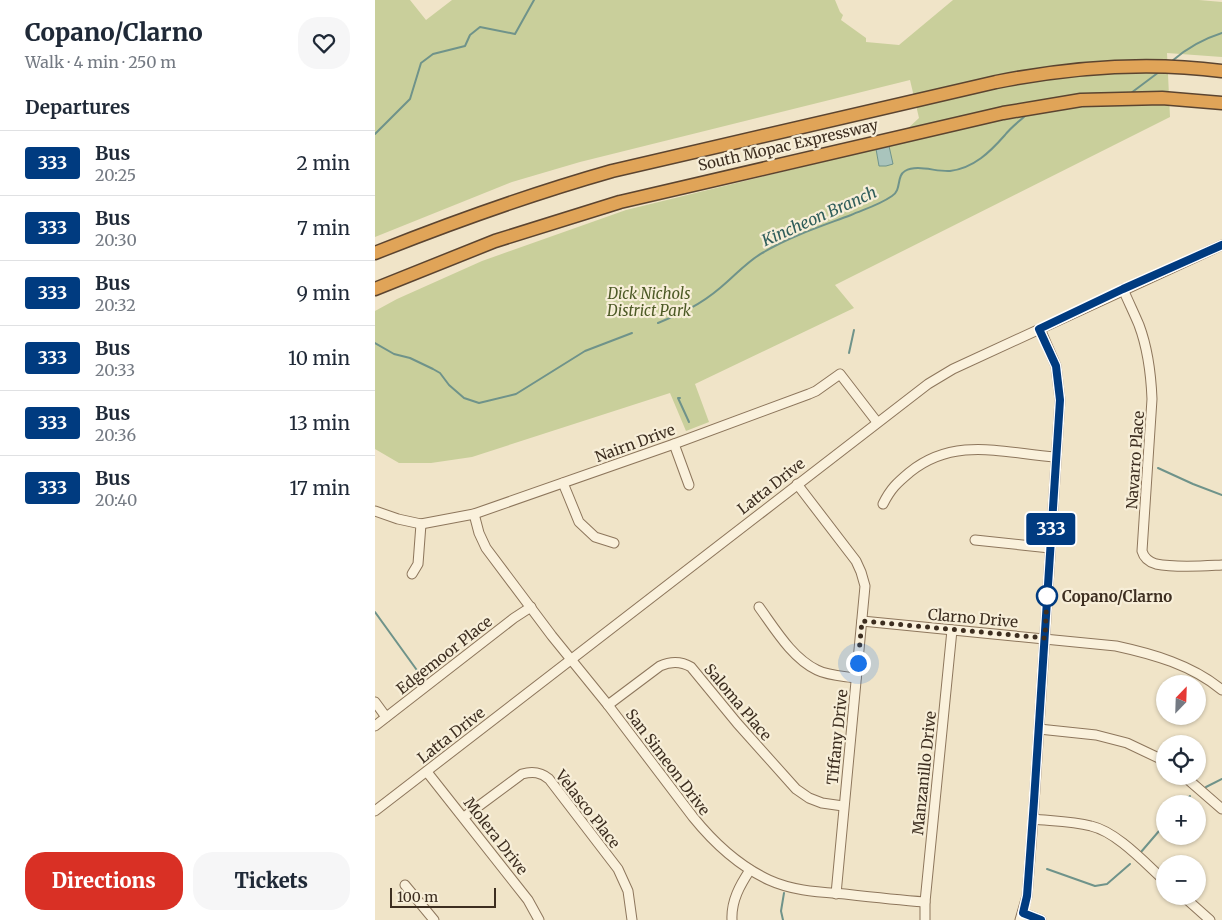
<!DOCTYPE html>
<html lang="en">
<head>
<meta charset="utf-8">
<style>
  :root { --surface:#fff; --page:#f6f6f7; --text:#1f2937; --muted:#747a83; --line:#e0e1e3; --accent:#d93025 }
  body { margin:0; font-family:Merriweather,serif; background:var(--page); color:var(--text); height:100vh; display:flex; flex-direction:column; font-size:19px; white-space:nowrap }
  * { box-sizing:border-box; margin:0 }
  p { font-size:16px; color:var(--muted) }
  .icon { flex:none; width:28px; height:28px; fill:none; stroke:currentColor; stroke-width:2; stroke-linecap:round; stroke-linejoin:round }
  .map { position:relative; flex:1; overflow:hidden }
  .sheet { display:flex; flex-direction:column; background:var(--surface); width:375px }
  .sheet>* { flex:none }
  .badge { padding:0 10px; border-radius:4px; font-size:18px; line-height:32px }
  .needle { width:32px; rotate:23deg }
  .fabs { position:absolute; left:781px; top:675px; display:grid; gap:10px }
  .fabs a { display:grid; place-items:center; width:50px; height:50px; border-radius:50%; background:var(--surface); box-shadow:0 1px 4px #0004; font-size:25px }
  .scale { position:absolute; left:15px; bottom:12px; width:106px; box-sizing:border-box; padding-left:5px; border:2px solid #3d2e20; border-top:0; font-size:14px; line-height:18px; white-space:nowrap; color:#3d2e20; -webkit-text-stroke:4px #f7eed8; paint-order:stroke }
  .you { position:absolute; width:25px; height:25px; margin:-12px; border:4px solid #fff; border-radius:50%; background:#1a73e8; box-shadow:0 0 0 8px #1a73e833 }
  .map>.badge { position:absolute; translate:-50% -50%; box-shadow:0 0 0 2px #fff }
  h2 { padding:0 25px; font-size:19px; line-height:45px }
  .round { display:grid; place-items:center; flex:none; width:52px; height:52px; border-radius:20px; background:var(--page) }
  .overview { display:flex; align-items:center; justify-content:space-between; height:85px; padding:0 25px }
  h1 { font-size:24px; font-weight:800; line-height:38px }
  .button { display:flex; gap:10px; margin-top:auto; padding:10px 25px }
  .button a { flex:1; height:58px; border-radius:20px; background:var(--accent); color:#fff; font-size:20px; font-weight:800; line-height:58px; text-align:center }
  .button a+a { background:var(--page); color:var(--text) }
  ul { padding:0; list-style:none }
  li { display:flex; align-items:center; gap:15px; height:65px; padding:0 25px; border-top:1px solid var(--line) }
  li div { flex:1 }
  li b { display:block; font-size:19px }
  li em { font-style:normal }
  li .badge { min-width:55px; font-weight:700; text-align:center }
  main { display:flex; flex:1; min-height:0 }
  .map>svg:first-child { display:block }
</style>
</head>
<body>
<main>
<section class="sheet">
<div class="overview"><div><h1>Copano/Clarno</h1><p>Walk · 4 min · 250 m</p></div><a class="round"><svg class="icon" aria-label="heart" viewBox="0 0 24 24"><path d="M12 20l-8-8c-3-5 5-10 8-4 3-6 11-1 8 4z"/></svg></a></div>
<h2>Departures</h2>
<ul>
<li><span class="badge" style="background:#003b80;color:#fff">333</span><div><b>Bus</b><p>20:25</p></div><em>2 min</em></li>
<li><span class="badge" style="background:#003b80;color:#fff">333</span><div><b>Bus</b><p>20:30</p></div><em>7 min</em></li>
<li><span class="badge" style="background:#003b80;color:#fff">333</span><div><b>Bus</b><p>20:32</p></div><em>9 min</em></li>
<li><span class="badge" style="background:#003b80;color:#fff">333</span><div><b>Bus</b><p>20:33</p></div><em>10 min</em></li>
<li><span class="badge" style="background:#003b80;color:#fff">333</span><div><b>Bus</b><p>20:36</p></div><em>13 min</em></li>
<li><span class="badge" style="background:#003b80;color:#fff">333</span><div><b>Bus</b><p>20:40</p></div><em>17 min</em></li>
</ul>
<div class="button"><a>Directions</a><a>Tickets</a></div>
</section>
<div class="map">
<svg width="847" height="920" viewBox="0 0 847 920">
  <rect width="100%" height="100%" fill="#f0e4c8"/>
  <polygon fill="#c9cf9b" points="0,0 35,0 51,20 77,0 460,0 465,12 468,15 466,20 491,38 491,42 524,45 578,0 824,0 847,2 847,57 792,53 795,117 460,285 479,308 320,384 334,422 311,431 295,393 97,457 56,463 24,463 0,449 0,311 22,299 107,261 251,210 501,149 504,166 517,164 514,146 544,118 535,80 205,162 137,182 0,237"/>
  <polygon fill="#a9c4bc" stroke="#6f938a" points="514,146 518,164 511,166 504,166 501,149"/>
  <g fill="none" stroke-linecap="round" stroke-linejoin="round">
    <g stroke="#6f938a" stroke-width="2">
      <path d="M797,61C812,48 828,39 847,33"/>
      <polyline points="756,93 784,72"/>
      <polyline points="713,94 746,93"/>
      <polyline points="0,134 35,99 46,63 58,54 90,46 95,35 105,27 140,34 159,0"/>
      <path d="M283,323C307,313 325,305 345,288C360,276 372,261 389,252C416,236 447,226 476,215C490,209 504,205 517,196C527,190 521,176 530,171C542,164 561,172 575,171C599,168 615,152 630,135C636,127 645,121 652,114"/>
      <polyline points="0,343 19,354 35,358 58,369 65,373 74,385 89,398 104,403 141,394 210,351 257,333"/>
      <polyline points="474,353 479,330"/>
      <polyline points="305,398 303,398 314,422"/>
      <polyline points="783,468 818,484 847,495"/>
      <polyline points="0,612 49,680"/>
      <polyline points="831,787 847,779"/>
      <polyline points="808,804 815,796"/>
      <polyline points="766,852 790,824"/>
      <polyline points="672,869 720,886 732,884 755,864"/>
      <polyline points="408,920 406,911 409,893"/>
    </g>
    <g stroke="#8d765c" stroke-width="11">
      <g id="minor">
        <path d="M748,289C753,301 759,313 764,325C773,349 776,374 777,399L767,551C769,558 774,562 781,564C801,568 827,566 847,565"/>
        <polyline points="299,444 314,485"/>
        <polyline points="188,483 204,522 220,537 239,543"/>
        <polyline points="422,484 481,561 486,572 490,586 461,894"/>
        <path d="M508,504C516,488 522,483 535,472C580,436 628,453 680,457"/>
        <polyline points="0,511 23,519 46,524 99,514 299,444 434,394 441,391 465,374 502,422"/>
        <path d="M99,514L104,533L111,548L177,636L233,705L318,817C339,843 364,866 394,880C418,891 444,892 470,894C496,897 523,900 550,902"/>
        <polyline points="600,540 675,548"/>
        <polyline points="37,574 43,564 46,524"/>
        <path d="M384,607C400,629 417,658 442,670C454,676 469,676 481,678"/>
        <path d="M487,621L741,646C778,654 817,665 847,690"/>
        <polyline points="0,702 11,717"/>
        <path d="M233,705L285,666C296,661 306,661 316,667L362,723L421,789L434,798L447,803L468,806"/>
        <polyline points="0,726 139,618 156,607"/>
        <polyline points="664,729 721,735 752,743 790,761"/>
        <polyline points="52,772 153,900 164,920"/>
        <polyline points="809,776 847,809"/>
        <polyline points="0,811 553,384 578,369 847,245"/>
        <path d="M89,817L147,774C158,771 166,772 174,779L243,869L253,891L257,920"/>
        <path d="M658,819C676,821 697,821 716,826C742,832 770,863 790,881"/>
        <polyline points="30,885 59,920"/>
        <polyline points="808,896 835,920"/>
        <polyline points="648,913 666,920"/>
        <path d="M357,920C356,901 365,885 375,870"/>
        <polyline points="550,920 550,902 577,630"/>
        <polyline points="645,920 652,896 658,819 685,400 681,366 665,329"/>
      </g>
    </g>
    <g stroke="#5b4430" stroke-width="15">
      <g id="highway">
        <path d="M0,253C78,222 156,194 237,171L621,82C696,67 771,61 847,71"/>
        <polyline points="0,289 120,241 245,202 628,113 706,100 787,98 847,103"/>
      </g>
    </g>
    <use href="#minor" stroke="#faf1dc" stroke-width="9"/>
    <use href="#highway" stroke="#e0a458" stroke-width="12"/>
  </g>
  <g fill="none" stroke-linecap="round" stroke-linejoin="round">
    <g stroke="#fff" stroke-width="11">
      <polyline id="line" points="666,920 648,913 652,896 659,801 685,400 681,366 664,329 748,289 847,245"/>
    </g>
    <use href="#line" stroke="#003b80" stroke-width="8"/>
    <polyline stroke="#3d2e20" stroke-width="5" stroke-dasharray="0 9" points="483,663 487,621 670,638 672,596"/>
  </g>
  <circle fill="#fff" stroke="#003b80" stroke-width="2.5" cx="672" cy="596" r="10"/>
  <g text-anchor="middle" dominant-baseline="central" stroke-width="4.5" stroke-linejoin="round" paint-order="stroke">
    <g font-size="15" fill="#3d2e20" stroke="#f7eed8">
      <text transform="translate(413 145) rotate(-13)">South Mopac Expressway</text>
      <text transform="translate(260 443) rotate(-20)">Nairn Drive</text>
      <text transform="translate(760 460) rotate(-86)">Navarro Place</text>
      <text transform="translate(396 486) rotate(-38)">Latta Drive</text>
      <text transform="translate(598 618) rotate(5)">Clarno Drive</text>
      <text transform="translate(69 655) rotate(-38)">Edgemoor Place</text>
      <text transform="translate(363 702) rotate(50)">Saloma Place</text>
      <text transform="translate(76 735) rotate(-38)">Latta Drive</text>
      <text transform="translate(462 737) rotate(-84)">Tiffany Drive</text>
      <text transform="translate(293 762) rotate(53)">San Simeon Drive</text>
      <text transform="translate(549 773) rotate(-84)">Manzanillo Drive</text>
      <text transform="translate(213 809) rotate(52)">Velasco Place</text>
      <text transform="translate(121 836) rotate(52)">Molera Drive</text>
    </g>
    <g font-size="15" font-style="italic" fill="#4d5a26" stroke="#f7eed8">
      <text x="274" y="293">Dick Nichols<tspan x="274" dy="17">District Park</tspan></text>
    </g>
    <g font-size="15" font-weight="bold" fill="#3d2e20" stroke="#f7eed8" text-anchor="start">
      <text x="687" y="596">Copano/Clarno</text>
    </g>
    <g font-size="16" font-style="italic" fill="#2f5d5a" stroke="#f7eed8">
      <text transform="translate(444 216) rotate(-24)">Kincheon Branch</text>
    </g>
  </g>
</svg>
<div class="fabs">
<a><svg class="needle" viewBox="-14 -14 28 28"><path d="M0-13l5 13h-10z" fill="#e53935"/><path d="M0 13l5-13h-10z" fill="#747a83"/></svg></a>
<a><svg class="icon" aria-label="locate" viewBox="0 0 24 24"><circle cx="12" cy="12" r="6"/><path d="M12 2v4M12 18v4M2 12h4M18 12h4"/></svg></a>
<a>+</a>
<a>−</a>
</div>
<div class="scale">100 m</div>
<div class="you" style="left:483px;top:663px"></div>
<b class="badge" style="left:676px;top:529px;background:#003b80;color:#fff">333</b>
</div>
</main>
</body>
</html>
